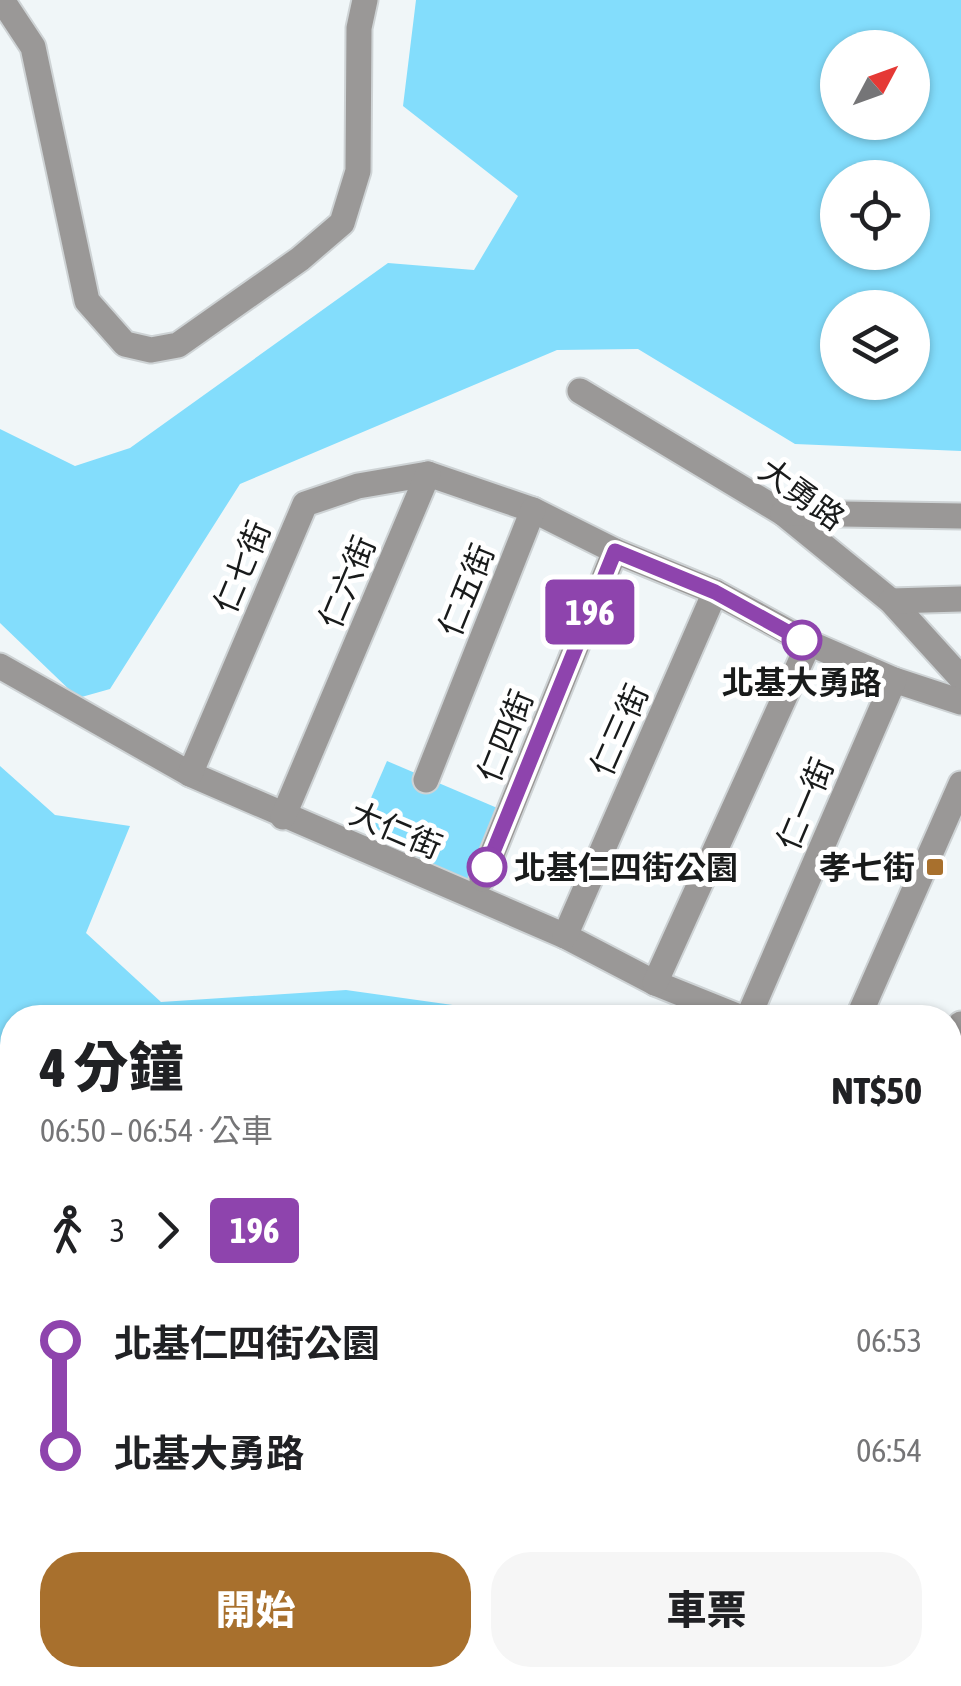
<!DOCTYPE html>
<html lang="zh-TW">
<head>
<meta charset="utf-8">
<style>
  :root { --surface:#fff; --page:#f6f6f6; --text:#202124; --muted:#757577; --accent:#a8702d }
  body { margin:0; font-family:"Asap Condensed","Noto Sans TC",sans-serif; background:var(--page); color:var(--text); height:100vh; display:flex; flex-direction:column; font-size:38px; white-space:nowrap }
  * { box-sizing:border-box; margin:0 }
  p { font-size:32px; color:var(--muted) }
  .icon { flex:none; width:55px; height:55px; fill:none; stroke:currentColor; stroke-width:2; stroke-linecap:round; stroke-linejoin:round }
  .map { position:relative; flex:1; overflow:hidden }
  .details { position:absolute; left:0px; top:1005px; width:962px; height:682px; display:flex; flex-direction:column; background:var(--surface); border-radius:40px 40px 0 0; box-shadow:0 2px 8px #0004 }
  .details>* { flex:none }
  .badge { padding:0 20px; border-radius:8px; font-size:35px; line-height:65px }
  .needle { width:65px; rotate:49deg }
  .buttons { position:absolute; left:820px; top:30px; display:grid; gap:20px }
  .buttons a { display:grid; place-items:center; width:110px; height:110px; border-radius:50%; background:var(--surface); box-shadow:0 2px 8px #0004; font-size:50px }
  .map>.badge { position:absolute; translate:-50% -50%; box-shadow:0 0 0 5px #fff }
  .legs { display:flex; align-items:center; gap:15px; height:110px; padding:0 40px; font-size:32px }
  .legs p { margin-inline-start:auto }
  .summary { display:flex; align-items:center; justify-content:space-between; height:170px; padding:0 40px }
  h1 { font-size:55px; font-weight:800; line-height:75px }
  .cta { display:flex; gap:20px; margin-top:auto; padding:20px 40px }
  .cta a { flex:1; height:115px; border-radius:40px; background:var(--accent); color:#fff; font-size:40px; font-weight:800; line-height:115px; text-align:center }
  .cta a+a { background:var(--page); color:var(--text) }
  ul { padding:0 40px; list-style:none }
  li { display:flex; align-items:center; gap:35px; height:110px; font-size:38px }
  li i { display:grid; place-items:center; width:15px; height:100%; margin:0 12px; background:currentColor }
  li i::after { content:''; width:25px; height:25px; margin:-12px; border:8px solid; border-radius:50%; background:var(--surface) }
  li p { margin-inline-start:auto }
  li:first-child i { background:linear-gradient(#0000 50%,currentColor 0) }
  li:last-child i { background:linear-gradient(currentColor 50%,#0000 0) }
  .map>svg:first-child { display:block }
</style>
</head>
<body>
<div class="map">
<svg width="961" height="1686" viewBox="0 0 961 1686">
  <rect width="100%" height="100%" fill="#f0f6f8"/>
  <g fill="#83ddfc" fill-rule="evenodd">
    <path d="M416,0H961V451L795,444L638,349L557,350L240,484L110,689L78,698L0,623V429L75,466L130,448L388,263L474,270L518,196L403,106ZM838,48H912V122H838ZM838,178H912V252H838ZM838,308H912V382H838Z"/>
    <polygon points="387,761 509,813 487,913 361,821"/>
    <polygon points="0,766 55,815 130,826 86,933 161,1002 346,990 474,1008 494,1017 12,1018 12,1313 0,1318"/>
    <polygon points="950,1565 961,1581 961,1686 813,1686 799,1675 950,1675"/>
    <polygon points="12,1606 12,1675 142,1675 131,1686 0,1686 0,1619"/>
    <polygon points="540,1675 645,1675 666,1686 562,1686"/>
  </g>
  <polygon fill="#35bce3" stroke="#2d8ca7" stroke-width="2.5" points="358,1675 514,1675 536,1686 380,1686"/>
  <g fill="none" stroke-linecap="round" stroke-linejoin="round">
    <g stroke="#ced3d5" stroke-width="29">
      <g id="minor">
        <polyline points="2,0 33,47 87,301 125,344 151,350 178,345 300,259 342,223 358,171 359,28 365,0"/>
        <polyline points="580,391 783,513 891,601 961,678"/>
        <polyline points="783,513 961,516"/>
        <polyline points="891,601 961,599"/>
        <polyline points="0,666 190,774 565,936 655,983 742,1018"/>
        <polyline points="190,774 305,504 358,486 428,474 533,510 615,551 715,592 809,643 894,680 961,702"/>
        <polyline points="426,780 533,510"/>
        <polyline points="283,817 428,474"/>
        <polyline points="482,879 615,551"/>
        <polyline points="565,936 715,592"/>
        <polyline points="655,983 809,643"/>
        <polyline points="748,1018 894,680"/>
        <polyline points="858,1018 961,784"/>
        <polyline points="950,1049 961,1024"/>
        <polyline points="950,1068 961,1068"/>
        <polyline points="950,1279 961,1277"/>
        <polyline points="950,1330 961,1332"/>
        <polyline points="950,1418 961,1420"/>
        <polyline points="0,1452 12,1449"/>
        <polyline points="717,1675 737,1686"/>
      </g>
    </g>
    <polyline stroke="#9fa4a5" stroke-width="4" stroke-dasharray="8 8" stroke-linecap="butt" points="265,1686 275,1678 292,1686"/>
    <use href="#minor" stroke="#9a9897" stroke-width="25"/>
  </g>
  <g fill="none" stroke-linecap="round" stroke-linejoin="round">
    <g stroke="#fff" stroke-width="22">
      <polyline id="line-1" points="487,867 615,551 715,592 802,640"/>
    </g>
    <use href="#line-1" stroke="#8e44ad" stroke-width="15"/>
  </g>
  <g fill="#fff" stroke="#8e44ad" stroke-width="5">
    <circle cx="802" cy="640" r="18"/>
    <circle cx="487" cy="867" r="18"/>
  </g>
  <rect fill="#a8702d" stroke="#fff" stroke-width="4" x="925" y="857" width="20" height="20" rx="5"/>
  <g text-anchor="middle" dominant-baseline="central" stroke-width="10" stroke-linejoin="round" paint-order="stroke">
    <g font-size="32" fill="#191b1b" stroke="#fff">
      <text transform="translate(802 494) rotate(36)">大勇路</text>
      <text transform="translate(242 567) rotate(-67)">仁七街</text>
      <text transform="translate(347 582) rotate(-67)">仁六街</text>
      <text transform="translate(466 590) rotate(-68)">仁五街</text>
      <text transform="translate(619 730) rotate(-66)">仁三街</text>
      <text transform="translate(505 736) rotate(-68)">仁四街</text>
      <text transform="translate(805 804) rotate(-67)">仁一街</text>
      <text transform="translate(396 830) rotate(23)">大仁街</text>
    </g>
    <g font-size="32" font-weight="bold" fill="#191b1b" stroke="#fff">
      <text x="802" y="682">北基大勇路</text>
      <text x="514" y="867" text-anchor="start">北基仁四街公園</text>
    </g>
    <g font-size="32" font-weight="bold" fill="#191b1b" stroke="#fff" text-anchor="end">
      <text x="915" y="867">孝七街</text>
    </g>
  </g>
</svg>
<div class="buttons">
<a><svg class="needle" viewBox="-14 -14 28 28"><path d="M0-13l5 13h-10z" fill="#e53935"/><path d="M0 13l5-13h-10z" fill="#757577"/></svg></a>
<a><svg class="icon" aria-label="locate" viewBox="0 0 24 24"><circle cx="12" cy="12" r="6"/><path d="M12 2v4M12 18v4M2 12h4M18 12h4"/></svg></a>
<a><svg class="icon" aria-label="layers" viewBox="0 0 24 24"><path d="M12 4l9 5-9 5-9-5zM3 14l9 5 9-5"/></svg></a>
</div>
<b class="badge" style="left:590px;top:612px;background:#8e44ad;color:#fff">196</b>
<section class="details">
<div class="summary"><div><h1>4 分鐘</h1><p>06:50 – 06:54 · 公車</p></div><b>NT$50</b></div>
<div class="legs"><svg class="icon" aria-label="walk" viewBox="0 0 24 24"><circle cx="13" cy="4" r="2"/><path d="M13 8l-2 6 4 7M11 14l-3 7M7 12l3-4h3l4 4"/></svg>3<svg class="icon" aria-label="forward" viewBox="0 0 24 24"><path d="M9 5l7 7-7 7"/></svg><b class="badge" style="background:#8e44ad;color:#fff">196</b></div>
<ul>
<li><i style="color:#8e44ad"></i><b>北基仁四街公園</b><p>06:53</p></li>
<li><i style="color:#8e44ad"></i><b>北基大勇路</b><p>06:54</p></li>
</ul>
<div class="cta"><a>開始</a><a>車票</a></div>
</section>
</div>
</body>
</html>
